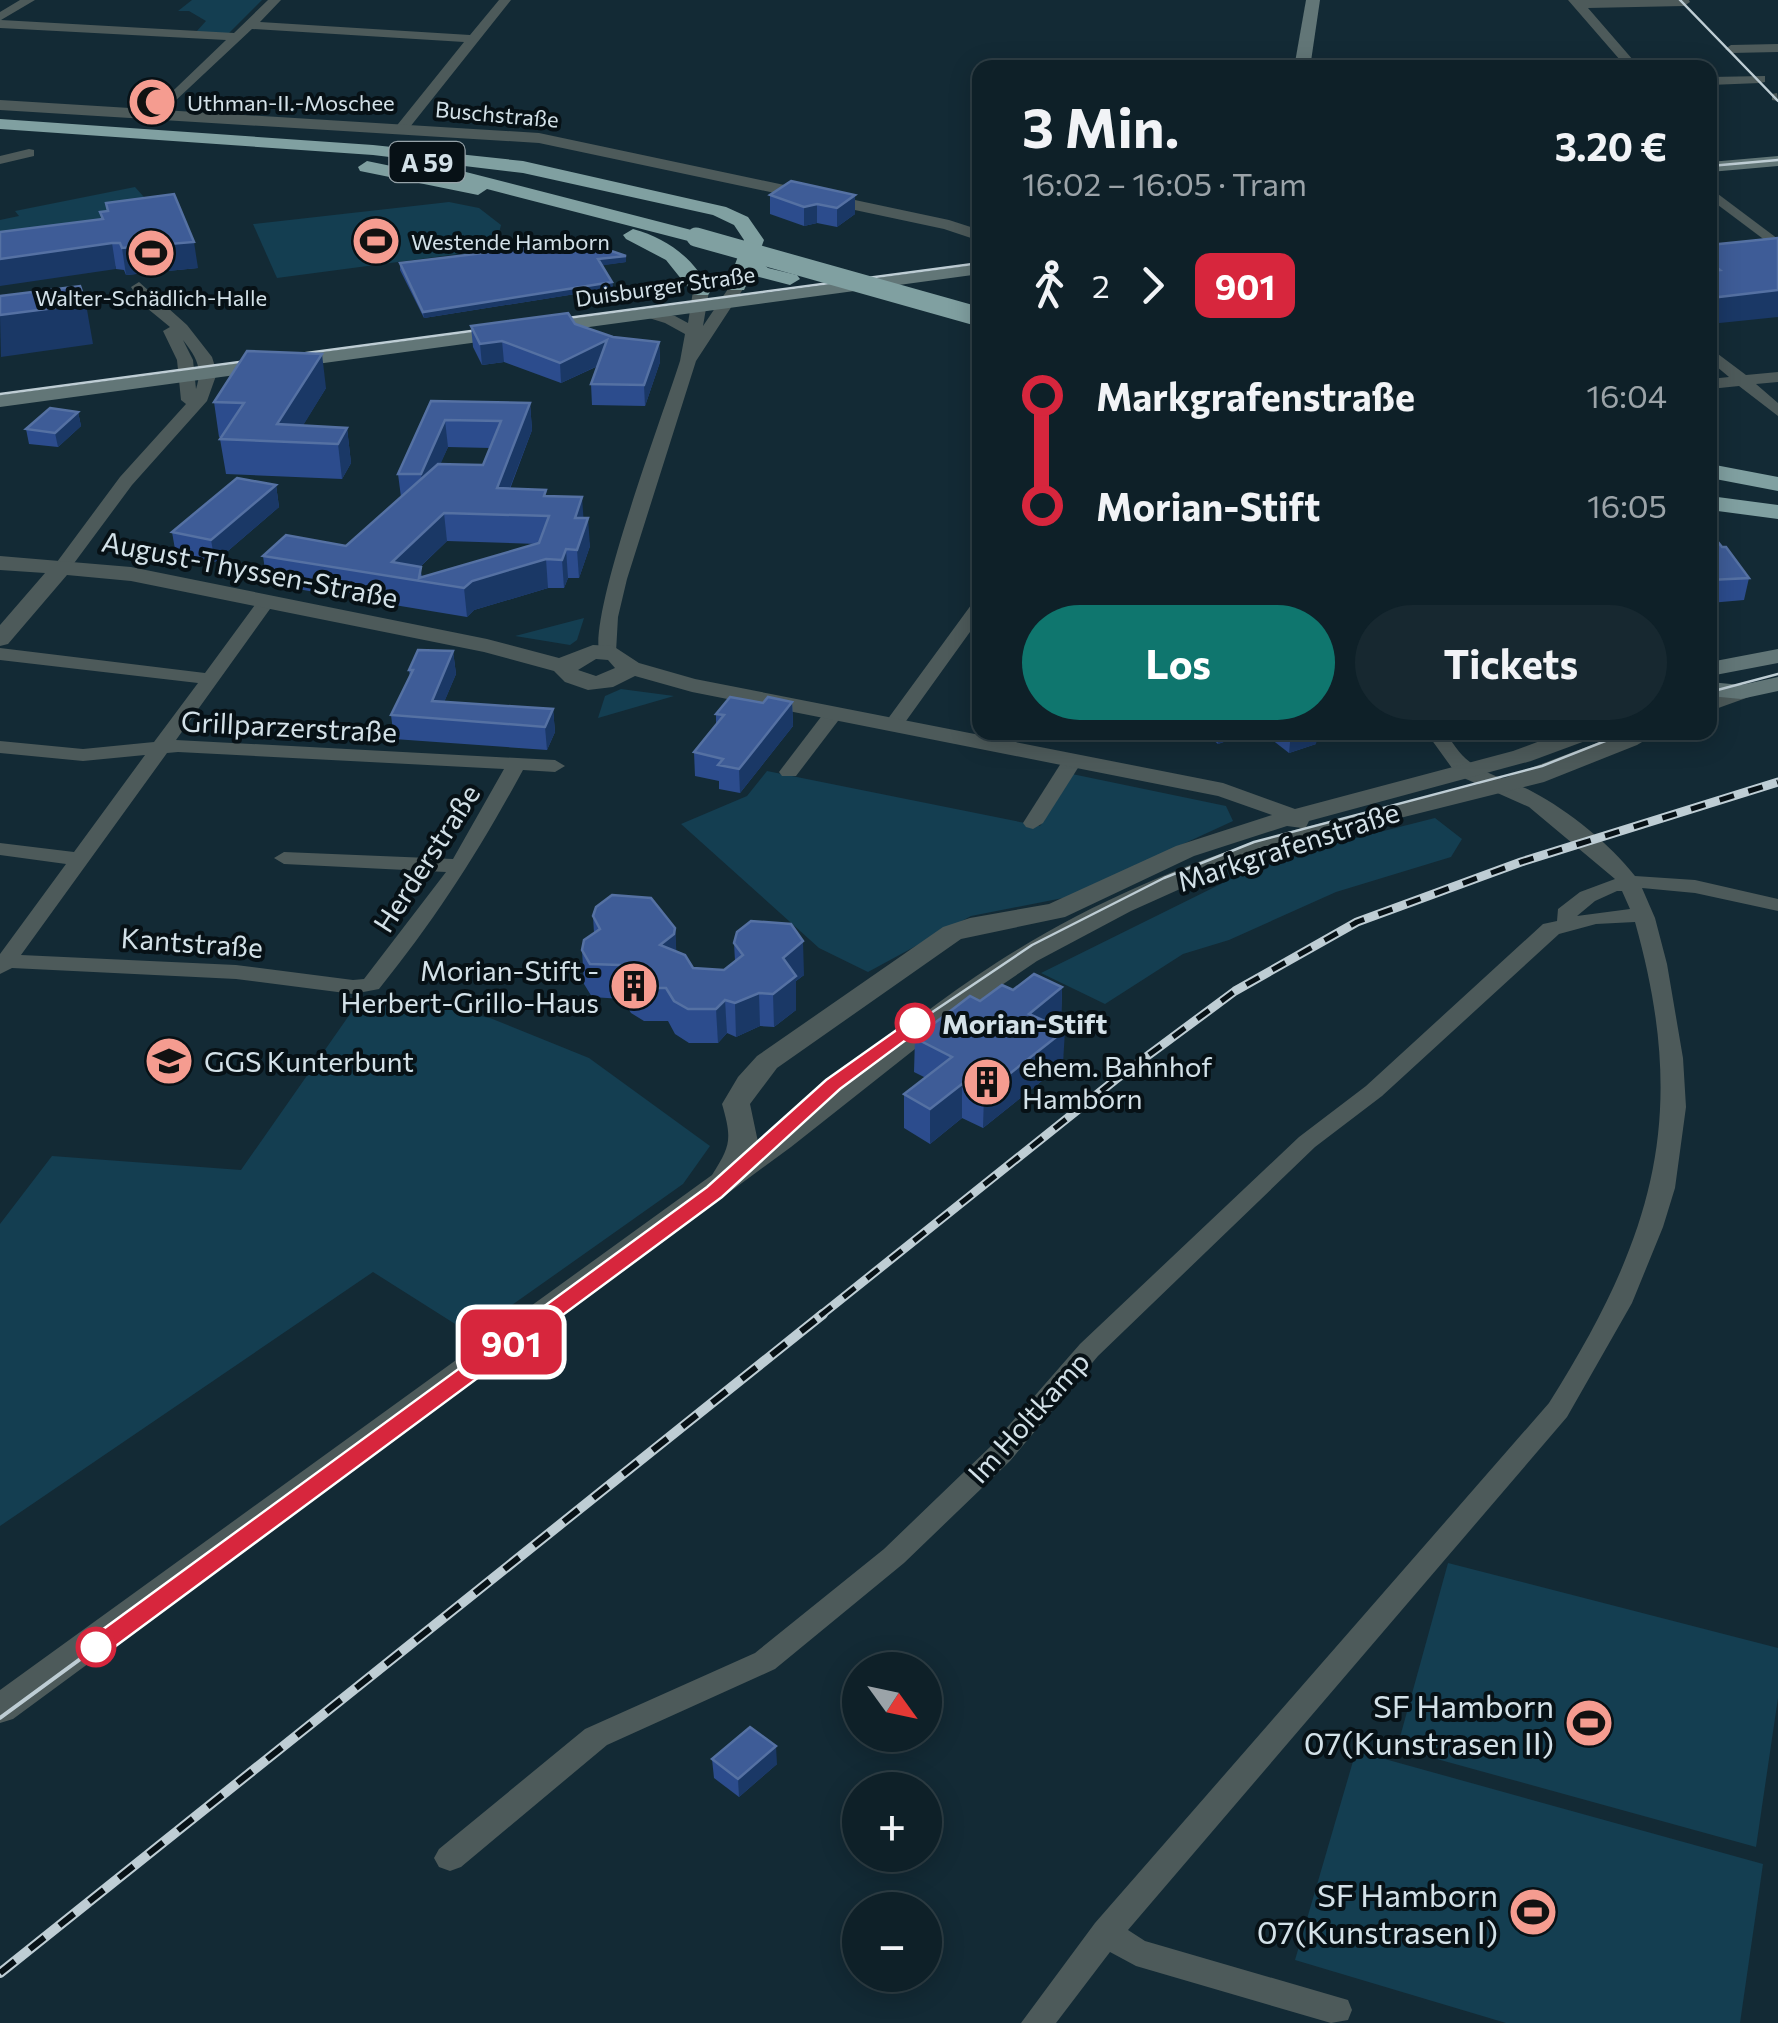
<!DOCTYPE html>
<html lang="de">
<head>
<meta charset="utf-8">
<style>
  :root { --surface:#0e2028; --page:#172830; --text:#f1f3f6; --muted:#9ba3a8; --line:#2e3e45; --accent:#0f766e }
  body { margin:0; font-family:Commissioner,sans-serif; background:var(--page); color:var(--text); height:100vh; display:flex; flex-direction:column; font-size:38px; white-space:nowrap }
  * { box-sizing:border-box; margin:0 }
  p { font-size:32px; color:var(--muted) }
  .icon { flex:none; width:55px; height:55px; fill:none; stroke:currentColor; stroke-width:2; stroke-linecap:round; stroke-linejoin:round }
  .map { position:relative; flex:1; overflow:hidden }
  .details { position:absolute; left:972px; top:60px; width:745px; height:680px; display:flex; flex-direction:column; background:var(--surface); border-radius:20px; box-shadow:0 5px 25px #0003,0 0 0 2px var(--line) }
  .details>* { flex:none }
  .badge { padding:0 20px; border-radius:15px; font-size:35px; line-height:65px }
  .needle { width:65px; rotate:123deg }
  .controls { position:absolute; left:842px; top:1652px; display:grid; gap:20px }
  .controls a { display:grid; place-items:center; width:100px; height:100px; border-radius:50%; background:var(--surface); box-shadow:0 5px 25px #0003,0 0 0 2px var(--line); font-size:50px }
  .map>.badge { position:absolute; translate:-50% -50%; box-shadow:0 0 0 5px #fff }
  .legs { display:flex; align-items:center; gap:15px; height:110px; padding:0 50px; font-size:32px }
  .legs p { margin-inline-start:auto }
  .overview { display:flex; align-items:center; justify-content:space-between; height:170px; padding:0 50px }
  h1 { font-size:55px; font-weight:700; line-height:75px }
  .cta { display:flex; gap:20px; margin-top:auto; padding:20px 50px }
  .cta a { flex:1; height:115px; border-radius:60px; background:var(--accent); color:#fff; font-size:40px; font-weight:700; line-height:115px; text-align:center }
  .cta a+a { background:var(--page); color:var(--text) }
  ul { padding:0 50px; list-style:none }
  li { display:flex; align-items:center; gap:35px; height:110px; font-size:38px }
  li i { display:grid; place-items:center; width:15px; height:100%; margin:0 12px; background:currentColor }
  li i::after { content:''; width:25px; height:25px; margin:-12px; border:8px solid; border-radius:50%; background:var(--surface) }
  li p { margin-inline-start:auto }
  li:first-child i { background:linear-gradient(#0000 50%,currentColor 0) }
  li:last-child i { background:linear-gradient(currentColor 50%,#0000 0) }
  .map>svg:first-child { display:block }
</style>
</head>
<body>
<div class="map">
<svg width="1778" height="2023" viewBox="0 0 1778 2023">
  <rect width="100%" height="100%" fill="#132a35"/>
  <g fill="#143e51">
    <polygon points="192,0 262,0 228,34 196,32 206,21 189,11 178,11"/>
    <polygon points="135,187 159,214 0,258 0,220 19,216 15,211"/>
    <polygon points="449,202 479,208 501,225 498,237 458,254 277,278 253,224"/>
    <polygon points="584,618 577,640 570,645 515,636"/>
    <polygon points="621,689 674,696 598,718 605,696"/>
    <polygon points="767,771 1040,826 1072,774 1226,806 1233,821 1068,897 971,916 868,972 819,948 681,824 747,796"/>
    <polygon points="1435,818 1462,839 1451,857 1336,892 1229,940 1183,954 1105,1004 1041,973 1243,873 1336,843"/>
    <polygon points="413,1002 490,1018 589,1058 710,1146 683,1184 471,1334 373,1272 0,1526 0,1224 52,1156 241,1170 357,1004"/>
    <polygon points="1448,1563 1778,1648 1778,1698 1756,1847 1397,1748"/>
    <polygon points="1356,1751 1763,1864 1740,2023 1506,2023 1295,1960"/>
  </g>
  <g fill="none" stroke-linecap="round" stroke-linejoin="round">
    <g fill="#4d5a5a" fill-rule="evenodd">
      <polygon points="20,0 35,0 1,20 234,33 268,0 281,0 260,22 470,35 499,0 511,0 406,132 401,133 394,129 464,42 252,29 158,117 153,116 153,110 226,40 0,28 0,12"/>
      <polygon points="1568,0 1689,0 1690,2 1684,6 1588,8 1640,68 1627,68"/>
      <polygon points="1778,44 1778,52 1731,53 1725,49 1731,45"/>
      <polygon points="1515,58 1526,68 1513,68 1509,62"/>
      <polygon points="1765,76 1765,82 1760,83 1710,85 1710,77"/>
      <polygon points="1777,93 1778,101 1772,100 1772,94"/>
      <polygon points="29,149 34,150 34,156 0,164 0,156"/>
      <polygon points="1710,152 1717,156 1717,167 1710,171"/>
      <polygon points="1710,188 1778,239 1778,250 1710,199"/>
      <path d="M139,282L187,325L212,357L217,373L207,401L132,485L69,570H57L54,566L120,477L186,404L181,400L177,360L163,331L170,327L142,304L131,287ZM183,340C196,357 203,367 196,389L193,360Z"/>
      <path d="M732,283L745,286L696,361L627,579L618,617L616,652L614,656H600C586,618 664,412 680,361L685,334L665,323L636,314L644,309L675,316L688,323L693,291L701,286L709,291L703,326Z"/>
      <polygon points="1710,348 1746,375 1778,372 1778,382 1756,384 1778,403 1778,416 1739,386 1710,389 1710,379 1729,377 1710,361"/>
      <path d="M266,597L275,602L176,740L555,760L565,766L555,772L523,770C479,851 437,917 379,989L353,994L236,979L12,968L0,974V954L66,864L0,855V843L74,852L145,755L83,761L0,753V741L83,749L154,742L198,683L0,660V648L205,673L260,598ZM178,752L504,769L453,859L284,852L274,858L284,864L446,872L364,979L353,980L236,965L21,955L167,753Z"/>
      <polygon points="980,600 980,618 901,728 887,728 884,724 887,720 974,601"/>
      <polygon points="834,707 844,713 841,717 796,776 782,776 779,772 782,768 827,709"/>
      <path d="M1426,732H1446C1470,776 1493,771 1533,792C1569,811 1610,844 1635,876L1695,880L1778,899V911L1695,893L1642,888L1655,918L1667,964L1683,1058L1686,1107L1675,1188L1663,1227L1632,1303L1567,1417L1128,1930L1145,1941L1348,2000L1352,2010L1348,2020L1331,2023L1136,1966L1110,1952L1056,2023H1021L1095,1923L1549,1403C1654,1236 1690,1117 1635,922L1596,924L1559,934L1382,1096L1315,1147L1098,1356L1010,1461L904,1563L775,1669L607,1745L461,1867L450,1871L439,1867L434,1858L439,1849L585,1729L755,1653L884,1549L990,1447L1080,1344L1299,1137L1366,1086L1543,924L1557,921L1558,909L1580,892L1615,879L1529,807L1457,775ZM1617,891H1622L1630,909L1577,916L1595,901Z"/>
      <polygon points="1073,754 1083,760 1043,823 1033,829 1026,827 1023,823 1063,760"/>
    </g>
    <g fill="#4d5a5a" fill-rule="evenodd">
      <polygon points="0,100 539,133 949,220 980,230 980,241 944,229 539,143 0,110"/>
      <path d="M0,556L131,567L487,639L559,658L593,645L613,646L639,663L695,679L1223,783L1295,809L1513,751L1564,732H1600L1596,737L1531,761L1309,821L1306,827L1507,777L1626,732H1659L1637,745L1544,782L1340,833L1218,872L1131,911L1037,961L958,1015L791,1147L13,1719L0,1723V1690L712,1175C731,1145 732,1139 722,1104L738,1077L757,1056L943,927L970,918L1049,904L1176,846L1272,815L1218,796L692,692L635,676L613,687L588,690L565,682L554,671L484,652L131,581L67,575L8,644L0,646V625L45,573L0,570ZM596,659L608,660L615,668L596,676L578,670ZM1287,826L1302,828C1195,858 1089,903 996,963C912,1017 838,1084 758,1142L750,1104L777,1068L961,939L1065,917L1194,856Z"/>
      <polygon points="1741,685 1749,687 1753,692 1749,697 1710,711 1710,696"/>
    </g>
    <g fill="#627677" fill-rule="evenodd">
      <polygon points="1306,0 1320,0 1310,68 1294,68"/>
      <polygon points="1778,156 1778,166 1710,172 1710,162"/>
      <polygon points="980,264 980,274 0,407 0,395"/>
      <polygon points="1778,649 1778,663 1710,676 1710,662"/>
      <polygon points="1778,677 1778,691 1741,699 1710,696 1710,682 1741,685"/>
    </g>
    <g fill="#80a0a1" fill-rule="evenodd">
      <polygon points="0,119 373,145 523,161 726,207 748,217 764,240 757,259 768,268 797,275 800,279 790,285 751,275 744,290 730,290 727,286 744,240 734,225 713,215 523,173 373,155 0,129"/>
      <polygon points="367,161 454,179 455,173 462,171 703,233 706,237 696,243 487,189 478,195 360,171 358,167"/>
      <path d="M633,229C669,239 694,259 711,291L708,295H694L666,260L626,239L623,235Z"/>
      <polygon points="1710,464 1778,477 1778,491 1710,478"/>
      <polygon points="1710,496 1778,505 1778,519 1710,510"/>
    </g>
    <g stroke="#becdd4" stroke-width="2.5">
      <polyline points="1680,0 1778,101"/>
      <polyline points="1710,166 1778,160"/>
      <polyline points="545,321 980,263"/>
      <polyline points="0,394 501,327"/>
      <polyline points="1710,692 1778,674"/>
      <polyline points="546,1316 715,1192 879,1048 1032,945 1164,878 1254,842 1542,766 1628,732"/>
    </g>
    <polyline stroke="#becdd4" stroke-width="4" points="0,1718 550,1314"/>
    <g stroke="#becdd4" stroke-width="9">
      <polyline id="rail-far1" points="820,1316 1115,1080 1235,991 1357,922 1521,862 1778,782"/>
    </g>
    <g stroke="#becdd4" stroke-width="10">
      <polyline id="rail" points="0,1973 823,1314"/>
    </g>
    <use href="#rail-far1" stroke="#071116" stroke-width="5" stroke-dasharray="15" stroke-linecap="butt"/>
    <use href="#rail" stroke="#071116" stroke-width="6" stroke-dasharray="19" stroke-linecap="butt"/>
    <polyline stroke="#80a0a1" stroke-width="19" points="696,237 980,317"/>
  </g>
  <g fill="#2c4c8d" fill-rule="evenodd">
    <polygon points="770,195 855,195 855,214 837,227 817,223 804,226 770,214"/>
    <polygon points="100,212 198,268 126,275 124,270 116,269"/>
    <polygon points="539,241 626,256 626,262 602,265 612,282 613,288 424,318 400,270 400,263 539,246"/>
    <polygon points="575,324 613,337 659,342 660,362 645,406 592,405 591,384 598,366 561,383 504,362 482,365 473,347 471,326"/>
    <polygon points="326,388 303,425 347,428 351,463 342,479 226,474 220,439 221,437 219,437 214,402"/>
    <path d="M431,401L530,403L532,430L510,489L547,496L584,518L590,546L579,578H568L564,588H548L474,610L467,617L267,584L263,556L346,546L401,497L398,474ZM448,447L490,448L483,465L440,464ZM447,541L538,544L422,577L420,567Z"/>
    <polygon points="78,412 81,426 58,447 29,444 26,429"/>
    <polygon points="276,485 279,507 215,562 176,555 172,532"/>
    <polygon points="1710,532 1749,578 1744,600 1710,603"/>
    <polygon points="453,651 456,674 444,702 553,709 555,732 547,750 394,739 391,715 410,677 409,670"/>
    <polygon points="792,702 793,726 740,793 719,789 719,781 695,776 694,752 716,725 716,714 763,703"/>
    <polygon points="1203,732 1238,732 1238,737 1218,744"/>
    <polygon points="1262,732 1317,732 1316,744 1289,753"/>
    <polygon points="593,916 675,928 676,951 693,968 724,970 735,961 734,943 804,975 796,981 796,1010 774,1027 760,1026 736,1037 727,1033 718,1043 689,1043 675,1034 668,1021 644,1021 631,1013 622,999 592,997 584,984 582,950 594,933"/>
    <polygon points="1062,987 1061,1021 1055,1026 1063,1064 983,1128 962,1118 930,1144 904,1128 904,1094 926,1078 914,1072 915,1038 980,1001 1013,990"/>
    <polygon points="712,1759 777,1764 739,1797 714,1778"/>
  </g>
  <g fill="#1a3866">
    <polygon points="855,195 855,214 837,227 837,208"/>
    <polygon points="817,204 817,223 804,226 804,207"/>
    <polygon points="194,242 198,268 126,275 122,248"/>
    <polygon points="112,243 116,269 0,286 0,259"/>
    <polygon points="626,256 626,262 599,266 598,259"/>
    <polygon points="612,282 613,288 424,318 423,312"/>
    <polygon points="1778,290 1778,317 1710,324 1710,298"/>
    <polygon points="86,304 93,344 1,357 0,315"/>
    <polygon points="607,340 608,361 561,383 560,363"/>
    <polygon points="502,341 504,362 482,365 480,344"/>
    <polygon points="659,342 660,362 645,406 644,385"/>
    <polygon points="322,354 326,388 293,442 277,424"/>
    <polygon points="530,403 532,430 499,516 497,488"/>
    <polygon points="78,412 81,426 58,447 55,433"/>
    <polygon points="445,420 448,447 424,502 421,474"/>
    <polygon points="347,428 351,463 342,479 338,444"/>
    <polygon points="276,485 279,507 215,562 211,540"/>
    <polygon points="582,497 584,525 575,518"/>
    <polygon points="444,513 447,541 407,579 392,562"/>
    <polygon points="588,518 590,546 579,578 577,550"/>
    <polygon points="566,549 568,578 564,588 562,560"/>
    <polygon points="546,559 548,588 474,610 467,617 464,588 472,581"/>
    <polygon points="453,651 456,674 437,719 432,701"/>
    <polygon points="792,702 793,726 740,793 739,769"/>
    <polygon points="553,709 555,732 547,750 545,727"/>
    <polygon points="1219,732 1238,732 1238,737 1218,744"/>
    <polygon points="1291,732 1317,732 1316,744 1289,753"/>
    <polygon points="675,928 677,961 660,945"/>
    <polygon points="803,941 804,975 796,981 796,1010 774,1027 773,994 783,958"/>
    <polygon points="1062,987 1061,1021 1028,1047 1029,1014"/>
    <polygon points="759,993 760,1026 736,1037 735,1003"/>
    <polygon points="725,1000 727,1033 718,1043 716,1009"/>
    <polygon points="1065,1030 1063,1064 983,1128 984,1094"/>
    <polygon points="962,1084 962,1118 930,1144 930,1109"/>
    <polygon points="776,1746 777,1764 739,1797 738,1779"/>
  </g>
  <g fill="#3e5c97" stroke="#5571a3" stroke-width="2.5" fill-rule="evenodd">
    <polygon points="791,181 855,195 837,208 817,204 804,207 770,195"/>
    <polygon points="174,194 194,242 122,248 120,243 112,243 0,259 0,232 103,219 100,212 108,211 106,203"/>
    <polygon points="570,237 626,256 598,259 612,282 423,312 400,263 542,246 539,241"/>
    <polygon points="1778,238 1778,290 1710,298 1710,276 1713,275 1710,271 1720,270 1710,262 1710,245"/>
    <polygon points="80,286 86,304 0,315 0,296"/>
    <polygon points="568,313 575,324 613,337 659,342 644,385 591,384 607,340 560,363 502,341 480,344 471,326"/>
    <polygon points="247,351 322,354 277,424 347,428 338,444 220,439 244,403 214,402"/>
    <path d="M431,401L530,403L497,488L546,490L544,496L582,497L575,518H588L577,550L566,549L562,560L546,559L472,581L464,588L263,556L286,535L346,546L438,464L483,465L501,421L445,420L421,474H398ZM444,513L549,516L539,543L419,578L421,567L392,562Z"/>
    <polygon points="50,408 78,412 55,433 26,429"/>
    <polygon points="237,478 276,485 211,540 172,532"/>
    <polygon points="1710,532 1722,547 1726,547 1749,578 1710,580"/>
    <polygon points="418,650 453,651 432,701 553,709 545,727 391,715 413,670 409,670"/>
    <polygon points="730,697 763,703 768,697 792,702 739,769 718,765 723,759 694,752 724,715 716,714"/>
    <polygon points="612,895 651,898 675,928 674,934 660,945 685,955 693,968 724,970 743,955 734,943 737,932 751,921 791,924 803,941 783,958 796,976 773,994 759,993 735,1003 725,1000 716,1009 688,1009 674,1001 666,988 642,988 628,979 620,965 590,964 582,950 584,940 600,929 593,916 596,907"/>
    <polygon points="1034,974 1062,987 1029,1014 1065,1030 984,1094 962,1084 930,1109 904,1094 952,1057 915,1038 970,996 980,1001 1002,985 1013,990"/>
    <polygon points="750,1727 776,1746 738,1779 712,1759"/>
  </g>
  <polygon fill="#d7263d" stroke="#fff" stroke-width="2.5" points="915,1017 925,1023 922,1028 840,1089 722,1197 105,1654 87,1654 83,1647 87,1641 707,1187 826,1080"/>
  <defs>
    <g id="mosque-disc" transform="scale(2.5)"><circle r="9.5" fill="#f59c90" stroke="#071116"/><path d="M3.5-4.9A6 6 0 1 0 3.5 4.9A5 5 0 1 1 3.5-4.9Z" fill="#111"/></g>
    <g id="stadium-disc" transform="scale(2.5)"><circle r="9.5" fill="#f59c90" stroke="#071116"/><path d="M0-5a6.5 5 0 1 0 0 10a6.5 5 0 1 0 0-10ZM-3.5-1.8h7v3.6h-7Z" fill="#111"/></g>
    <g id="building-disc" transform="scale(2.5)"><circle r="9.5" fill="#f59c90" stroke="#071116"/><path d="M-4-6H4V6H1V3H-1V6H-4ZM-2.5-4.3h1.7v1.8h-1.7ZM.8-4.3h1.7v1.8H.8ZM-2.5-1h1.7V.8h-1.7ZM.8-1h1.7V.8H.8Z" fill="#111"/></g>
    <g id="school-disc" transform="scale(2.5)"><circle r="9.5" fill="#f59c90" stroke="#071116"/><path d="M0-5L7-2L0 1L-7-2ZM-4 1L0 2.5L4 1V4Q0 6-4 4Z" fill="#111"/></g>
  </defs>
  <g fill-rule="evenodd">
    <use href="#mosque-disc" x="152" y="102"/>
    <use href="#stadium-disc" x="376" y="241"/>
    <use href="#stadium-disc" x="151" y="253"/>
    <use href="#building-disc" x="634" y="986"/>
    <use href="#school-disc" x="169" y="1061"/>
    <use href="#building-disc" x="987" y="1082"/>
    <use href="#stadium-disc" x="1589" y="1723"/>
    <use href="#stadium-disc" x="1533" y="1912"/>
  </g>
  <g fill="#fff" stroke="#d7263d" stroke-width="5">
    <circle cx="915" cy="1023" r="18"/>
    <circle cx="96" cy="1647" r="18"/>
  </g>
  <g text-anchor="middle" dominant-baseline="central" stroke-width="8" stroke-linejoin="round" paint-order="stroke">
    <g font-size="22" fill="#d3e1e8" stroke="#071116" text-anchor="start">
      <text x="187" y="102">Uthman-II.-Moschee</text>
      <text x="411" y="241">Westende Hamborn</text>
      <text x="151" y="297" text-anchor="middle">Walter-Schädlich-Halle</text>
    </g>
    <g font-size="22" fill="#d3e1e8" stroke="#071116">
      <text transform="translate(497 114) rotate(5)">Buschstraße</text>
      <text transform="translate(665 286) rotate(-8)">Duisburger Straße</text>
    </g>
    <rect fill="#071116" stroke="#96a3a9" stroke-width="2.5" x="389.5" y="142" width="75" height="40" rx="8"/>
    <g font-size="25" font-weight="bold" fill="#d3e1e8">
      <text x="427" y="162">A 59</text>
    </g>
    <g font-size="28" fill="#d3e1e8" stroke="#071116">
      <text transform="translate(250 569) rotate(11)">August-Thyssen-Straße</text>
      <text transform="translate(289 726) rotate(3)">Grillparzerstraße</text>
      <text transform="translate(1288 846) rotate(-18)">Markgrafenstraße</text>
      <text transform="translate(426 858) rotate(-57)">Herderstraße</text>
      <text transform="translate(192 942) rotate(4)">Kantstraße</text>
      <text transform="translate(1028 1417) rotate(-48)">Im Holtkamp</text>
    </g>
    <g font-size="28" fill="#d3e1e8" stroke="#071116" text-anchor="start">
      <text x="599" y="970" text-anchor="end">Morian-Stift -<tspan x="599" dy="32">Herbert-Grillo-Haus</tspan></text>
      <text x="204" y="1061">GGS Kunterbunt</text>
      <text x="1022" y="1066">ehem. Bahnhof<tspan x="1022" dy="32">Hamborn</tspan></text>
    </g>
    <g font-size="28" font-weight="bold" fill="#d3e1e8" stroke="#071116" text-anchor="start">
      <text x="942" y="1023">Morian-Stift</text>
    </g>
    <g font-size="32" fill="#d3e1e8" stroke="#071116" text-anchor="end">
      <text x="1554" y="1705">SF Hamborn<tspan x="1554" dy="37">07(Kunstrasen II)</tspan></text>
      <text x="1498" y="1894">SF Hamborn<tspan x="1498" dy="37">07(Kunstrasen I)</tspan></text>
    </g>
  </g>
</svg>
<div class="controls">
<a><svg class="needle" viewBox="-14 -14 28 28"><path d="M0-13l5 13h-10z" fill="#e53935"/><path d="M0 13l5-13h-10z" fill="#9ba3a8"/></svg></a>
<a>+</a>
<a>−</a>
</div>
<b class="badge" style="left:511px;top:1342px;background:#d7263d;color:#fff">901</b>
<section class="details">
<div class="overview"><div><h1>3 Min.</h1><p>16:02 – 16:05 · Tram</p></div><b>3.20 €</b></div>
<div class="legs"><svg class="icon" aria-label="walk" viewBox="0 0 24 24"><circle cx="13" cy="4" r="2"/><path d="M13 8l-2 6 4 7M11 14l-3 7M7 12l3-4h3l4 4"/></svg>2<svg class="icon" aria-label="forward" viewBox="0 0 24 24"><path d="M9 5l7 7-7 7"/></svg><b class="badge" style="background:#d7263d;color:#fff">901</b></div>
<ul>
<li><i style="color:#d7263d"></i><b>Markgrafenstraße</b><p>16:04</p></li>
<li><i style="color:#d7263d"></i><b>Morian-Stift</b><p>16:05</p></li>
</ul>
<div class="cta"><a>Los</a><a>Tickets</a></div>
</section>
</div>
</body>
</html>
